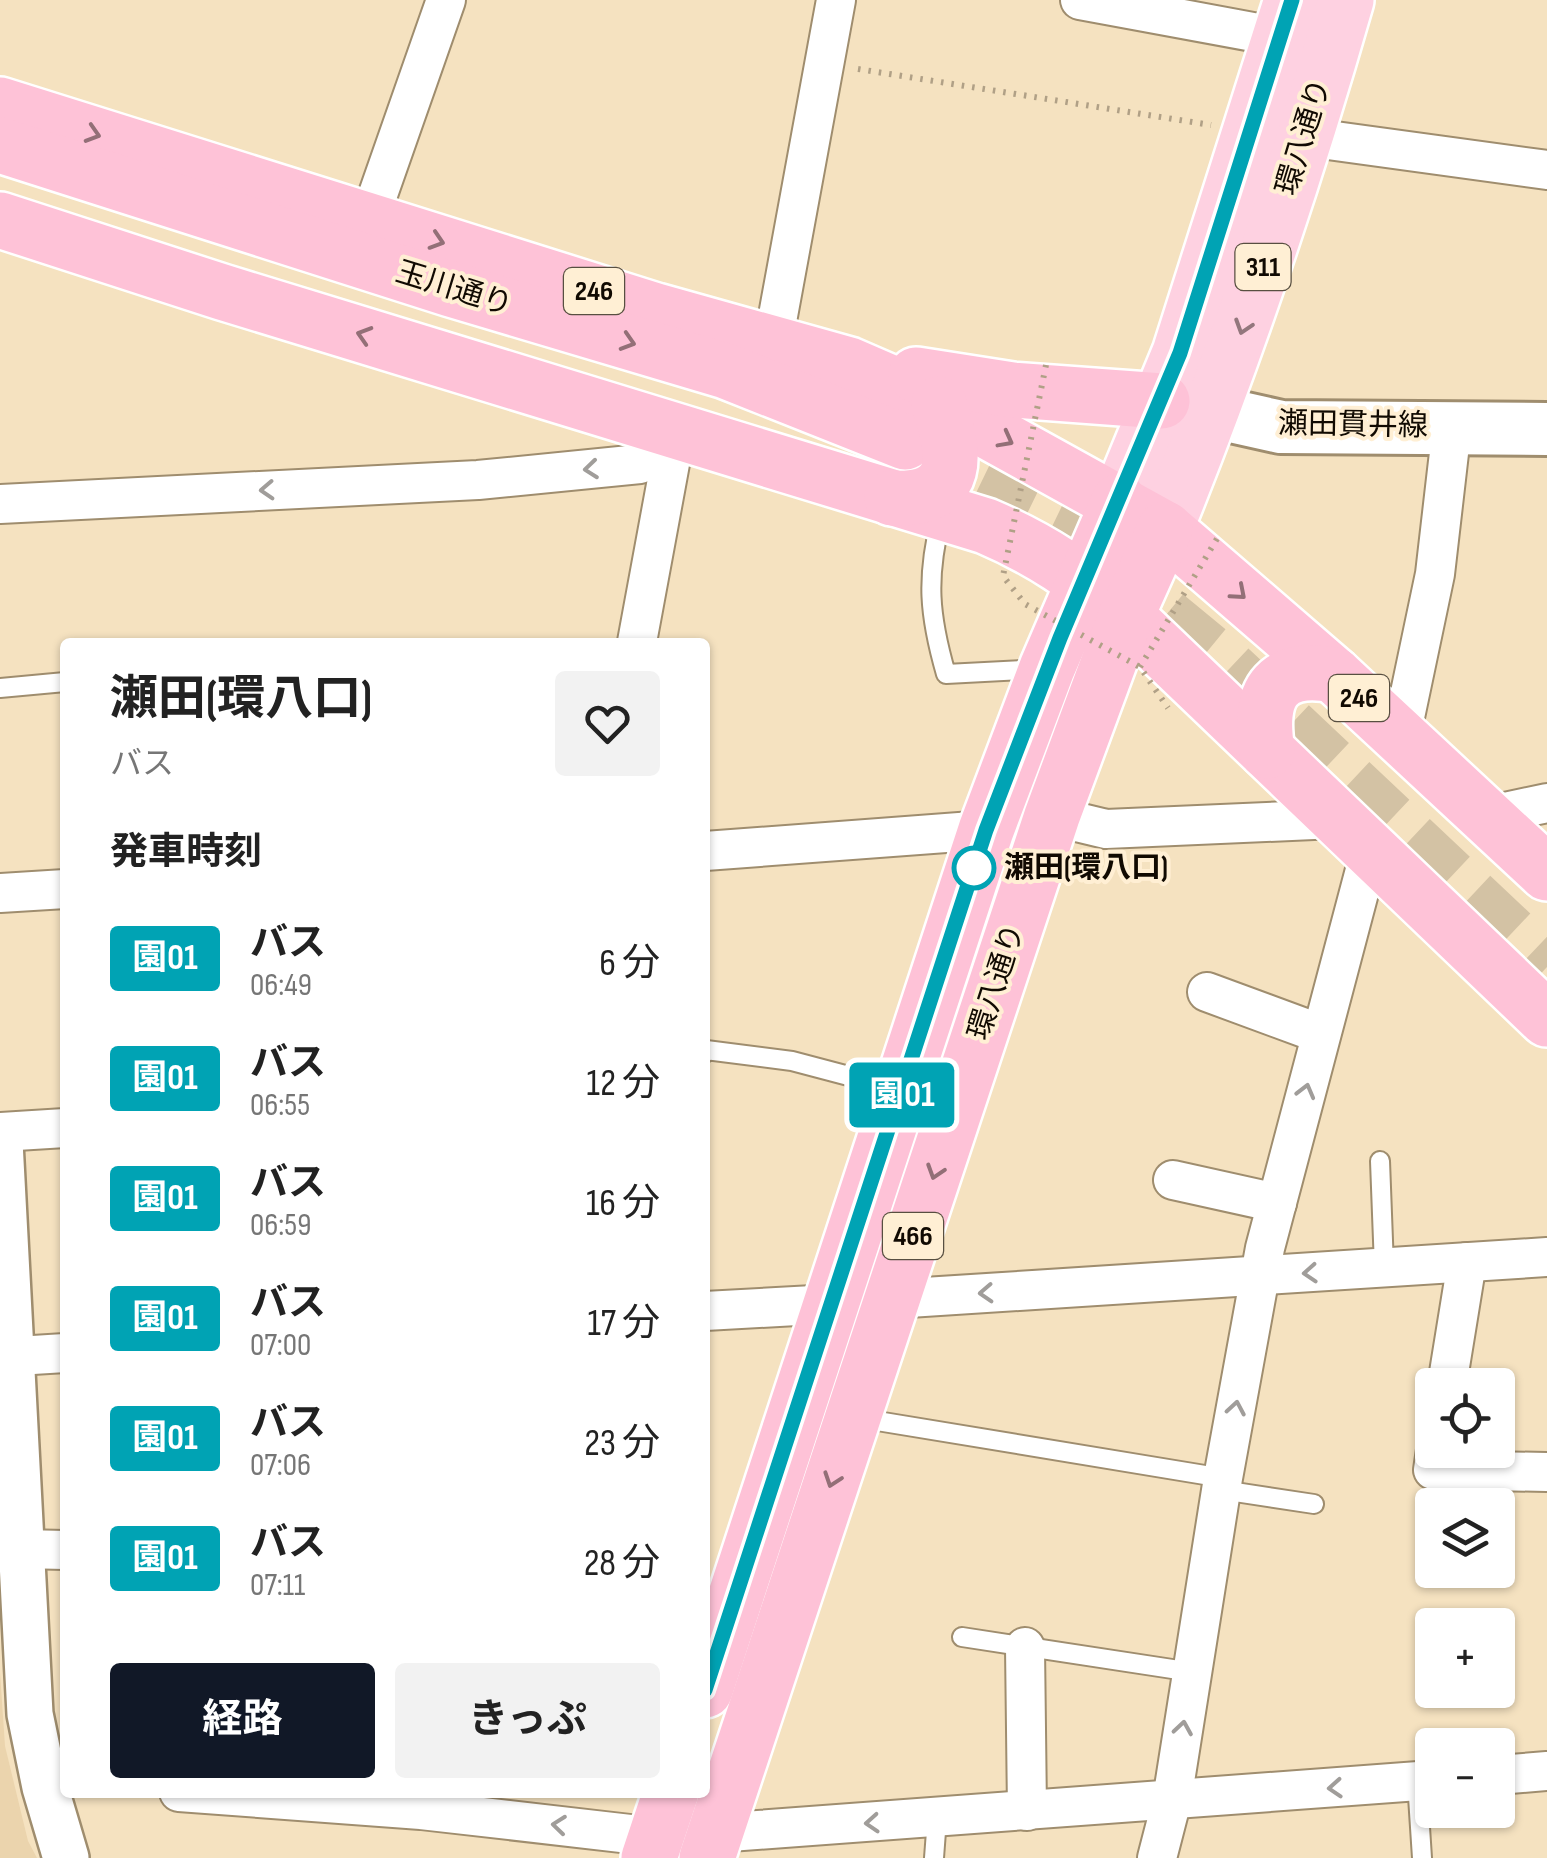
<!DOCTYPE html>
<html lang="ja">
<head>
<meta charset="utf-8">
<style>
  :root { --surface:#fff; --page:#f2f2f2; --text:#222; --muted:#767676; --accent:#111827 }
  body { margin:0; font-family:"Sofia Sans Condensed","Noto Sans JP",sans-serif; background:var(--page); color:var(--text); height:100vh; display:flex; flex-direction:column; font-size:38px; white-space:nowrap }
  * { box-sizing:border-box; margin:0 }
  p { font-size:32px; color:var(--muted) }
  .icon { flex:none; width:55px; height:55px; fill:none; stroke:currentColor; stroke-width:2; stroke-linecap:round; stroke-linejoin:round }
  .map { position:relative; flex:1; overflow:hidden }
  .panel { position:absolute; left:60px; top:638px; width:650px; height:1160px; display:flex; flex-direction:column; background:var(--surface); border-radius:10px; box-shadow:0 2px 8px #0004 }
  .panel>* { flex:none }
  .badge { padding:0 20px; border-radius:8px; font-size:35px; line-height:65px }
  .fabs { position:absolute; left:1415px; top:1368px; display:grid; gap:20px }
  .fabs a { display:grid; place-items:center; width:100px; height:100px; border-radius:10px; background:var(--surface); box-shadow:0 2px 8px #0004; font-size:50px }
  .map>.badge { position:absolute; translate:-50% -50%; box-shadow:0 0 0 5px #fff }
  h2 { padding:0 50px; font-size:38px; line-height:90px }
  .round { display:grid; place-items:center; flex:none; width:105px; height:105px; border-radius:10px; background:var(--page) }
  .head { display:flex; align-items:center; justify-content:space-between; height:170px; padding:0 50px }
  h1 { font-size:48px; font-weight:700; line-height:75px }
  .button { display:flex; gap:20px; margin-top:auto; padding:20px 50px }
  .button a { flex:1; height:115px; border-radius:10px; background:var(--accent); color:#fff; font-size:40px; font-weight:700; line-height:115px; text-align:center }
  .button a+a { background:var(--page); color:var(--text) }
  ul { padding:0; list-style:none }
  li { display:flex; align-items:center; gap:30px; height:120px; padding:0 50px }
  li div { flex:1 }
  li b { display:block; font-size:38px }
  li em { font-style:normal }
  li .badge { min-width:110px; font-weight:700; text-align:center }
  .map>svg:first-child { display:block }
</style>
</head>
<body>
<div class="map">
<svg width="1547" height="1858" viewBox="0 0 1547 1858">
  <rect width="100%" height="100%" fill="#f5e2c0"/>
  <polygon fill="#ebd4ad" points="0,1672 5,1746 28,1841 37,1858 0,1858"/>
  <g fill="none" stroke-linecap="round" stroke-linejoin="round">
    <g stroke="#d3c2a4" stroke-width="55" stroke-dasharray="55 28" stroke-linecap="butt">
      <polyline points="908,443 1073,523 1143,563"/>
      <polyline points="1095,572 1160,611 1227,666 1547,967"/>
    </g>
    <g stroke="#9f8d6e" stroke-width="22">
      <g id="service">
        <path d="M941,518C926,578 929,615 946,674L1041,669"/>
        <polyline points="0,688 65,682"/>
        <polyline points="705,1053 706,1050 792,1061 898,1089"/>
        <polyline points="1380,1161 1384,1267"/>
        <polyline points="859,1418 1223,1478"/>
        <polyline points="1222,1490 1314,1504"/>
        <polyline points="962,1637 1192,1672"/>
        <polyline points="1417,1781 1422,1858"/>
        <polyline points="934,1858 937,1818"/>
      </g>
    </g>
    <g stroke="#9f8d6e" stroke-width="42">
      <g id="minor">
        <polyline points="1080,0 1280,37"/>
        <polyline points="1306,137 1547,170"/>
        <polyline points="369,220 446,0"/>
        <polyline points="773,343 836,0"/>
        <polyline points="0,504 478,480 640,464 676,431"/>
        <polyline points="637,642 676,431"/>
        <polyline points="1401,736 1435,574 1452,427"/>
        <polyline points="1052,816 1106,829 1336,819"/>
        <polyline points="1486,816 1547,803"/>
        <polyline points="705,851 986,830"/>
        <polyline points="0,893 65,889"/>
        <polyline points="1207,992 1321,1034"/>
        <polyline points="0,1132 65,1128"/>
        <polyline points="1173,1180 1277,1203"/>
        <polyline points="893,1299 1547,1257"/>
        <polyline points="705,1311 832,1304"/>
        <polyline points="0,1357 65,1353"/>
        <polyline points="1447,1385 1467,1262"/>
        <polyline points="1436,1450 1433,1470 1547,1472"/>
        <polyline points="22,1549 65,1550"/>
        <polyline points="1025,1647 1027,1811"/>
        <polyline points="1498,1775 1547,1771"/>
        <polyline points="179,1792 421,1810 656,1837"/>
        <polyline points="716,1833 1432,1780"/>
        <polyline points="1157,1858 1172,1800 1223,1478 1265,1248 1370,851"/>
      </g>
    </g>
    <g stroke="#9f8d6e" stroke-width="50">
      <polyline id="tertiary" points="0,1142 30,1714 45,1787 66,1858"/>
    </g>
    <g stroke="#9f8d6e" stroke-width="58">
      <polyline id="secondary" points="1169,402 1281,427 1547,429"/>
    </g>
    <g stroke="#fff" stroke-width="60">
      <g id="primary">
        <polyline points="1119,501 1180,353 1292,0"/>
        <path d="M1165,529C1236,354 1294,181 1346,0"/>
      </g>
    </g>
    <g stroke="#fff" stroke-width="60">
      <g id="trunk">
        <polyline points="0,105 656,311 849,365 939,404 1165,529 1334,675 1547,873"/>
        <polyline points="0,145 451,289 726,371 905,442"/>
        <path d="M0,220L222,292L986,526C1042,550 1080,576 1126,616L1547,1019"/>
        <polyline points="916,375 1012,390 1162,401"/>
        <path d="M892,498C964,501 955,453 939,404"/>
        <path d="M1267,751C1258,696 1273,664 1334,675"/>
        <polyline points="705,1690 986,830 1047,668 1119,501"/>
        <polyline points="649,1858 671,1792"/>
        <polyline points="707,1858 1052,816 1126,616 1165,529"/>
      </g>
    </g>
    <polyline stroke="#b0a086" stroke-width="6" stroke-dasharray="2.5 8" stroke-linecap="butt" points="858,69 1211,125"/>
    <use href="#service" stroke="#fff" stroke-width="18"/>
    <use href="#minor" stroke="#fff" stroke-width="38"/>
    <use href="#tertiary" stroke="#fff" stroke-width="45"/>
    <use href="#secondary" stroke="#fff" stroke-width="52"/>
    <use href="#primary" stroke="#fed1e1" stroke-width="55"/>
    <use href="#trunk" stroke="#fec2d7" stroke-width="55"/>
    <g stroke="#b0a086" stroke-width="6" stroke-dasharray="2.5 8" stroke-linecap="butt">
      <polyline points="1046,365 1003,576 1025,604 1140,667 1168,708"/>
      <polyline points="1140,667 1218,537"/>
    </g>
  </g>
  <defs><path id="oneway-chevron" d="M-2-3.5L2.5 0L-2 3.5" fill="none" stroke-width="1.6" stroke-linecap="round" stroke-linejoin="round" transform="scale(2.5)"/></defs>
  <g stroke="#936f77">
    <use href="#oneway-chevron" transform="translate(93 134) rotate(17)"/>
    <use href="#oneway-chevron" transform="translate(437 241) rotate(18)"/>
    <use href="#oneway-chevron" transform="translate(364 335) rotate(-163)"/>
    <use href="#oneway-chevron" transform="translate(628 342) rotate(17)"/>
    <use href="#oneway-chevron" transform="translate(1006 440) rotate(28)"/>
    <use href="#oneway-chevron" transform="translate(1239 593) rotate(41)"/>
    <use href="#oneway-chevron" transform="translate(935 1172) rotate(108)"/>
    <use href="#oneway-chevron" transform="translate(832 1480) rotate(109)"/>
  </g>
  <use stroke="#93777d" href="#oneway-chevron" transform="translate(1243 327) rotate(108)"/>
  <g stroke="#a09d9a">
    <use href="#oneway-chevron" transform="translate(591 469) rotate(174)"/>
    <use href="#oneway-chevron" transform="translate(267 490) rotate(177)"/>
    <use href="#oneway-chevron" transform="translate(1306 1091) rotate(-75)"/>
    <use href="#oneway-chevron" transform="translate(1310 1273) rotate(176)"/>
    <use href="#oneway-chevron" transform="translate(986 1293) rotate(177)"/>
    <use href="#oneway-chevron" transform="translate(1236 1408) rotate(-80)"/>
    <use href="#oneway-chevron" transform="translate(1183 1728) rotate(-81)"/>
    <use href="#oneway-chevron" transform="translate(1335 1788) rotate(176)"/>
    <use href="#oneway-chevron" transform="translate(872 1823) rotate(176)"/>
    <use href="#oneway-chevron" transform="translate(559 1825) rotate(-174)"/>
  </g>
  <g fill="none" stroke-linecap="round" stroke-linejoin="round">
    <g stroke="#fff" stroke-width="22">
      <polyline id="line" points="705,1690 986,830 1060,638 1180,353 1292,0"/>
    </g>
    <use href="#line" stroke="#00a3b4" stroke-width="15"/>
  </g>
  <circle fill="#fff" stroke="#00a3b4" stroke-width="5" cx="974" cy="868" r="20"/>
  <g text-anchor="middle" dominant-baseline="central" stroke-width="8" stroke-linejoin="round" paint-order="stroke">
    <g fill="#ffefd4" stroke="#584f41" stroke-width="2.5">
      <rect x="1235.5" y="244" width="55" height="46" rx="8"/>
      <rect x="564" y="268" width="60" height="46" rx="8"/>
      <rect x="1329" y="675" width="60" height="46" rx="8"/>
      <rect x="883" y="1213" width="60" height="46" rx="8"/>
    </g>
    <g font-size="28" font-weight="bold" fill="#110a02">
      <text x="1263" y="267">311</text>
      <text x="594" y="291">246</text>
      <text x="1359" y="698">246</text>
      <text x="913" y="1236">466</text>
    </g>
    <g font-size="30" fill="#110a02" stroke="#ffefd4">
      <text transform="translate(1304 137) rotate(-73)">環八通り</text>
      <text transform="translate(454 289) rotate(17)">玉川通り</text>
      <text transform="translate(1353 425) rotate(1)">瀬田貫井線</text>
      <text transform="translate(997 982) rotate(-72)">環八通り</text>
    </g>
    <g font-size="30" font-weight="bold" fill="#110a02" stroke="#ffefd4" text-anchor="start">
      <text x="1004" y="868">瀬田(環八口)</text>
    </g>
  </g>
</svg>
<div class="fabs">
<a><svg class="icon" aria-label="locate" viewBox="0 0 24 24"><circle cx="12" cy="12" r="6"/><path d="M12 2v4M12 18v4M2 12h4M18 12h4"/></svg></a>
<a><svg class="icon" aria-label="layers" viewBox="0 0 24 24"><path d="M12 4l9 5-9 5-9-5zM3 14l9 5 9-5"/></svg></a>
<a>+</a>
<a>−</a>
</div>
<b class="badge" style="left:902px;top:1095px;background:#00a3b4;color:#fff">園01</b>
<section class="panel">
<div class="head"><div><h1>瀬田(環八口)</h1><p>バス</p></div><a class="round"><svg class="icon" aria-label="heart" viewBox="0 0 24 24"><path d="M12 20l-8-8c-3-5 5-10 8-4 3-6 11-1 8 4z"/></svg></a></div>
<h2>発車時刻</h2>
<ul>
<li><span class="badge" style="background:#00a3b4;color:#fff">園01</span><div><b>バス</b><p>06:49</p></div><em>6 分</em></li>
<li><span class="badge" style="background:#00a3b4;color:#fff">園01</span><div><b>バス</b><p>06:55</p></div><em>12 分</em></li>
<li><span class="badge" style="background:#00a3b4;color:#fff">園01</span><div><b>バス</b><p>06:59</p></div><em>16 分</em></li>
<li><span class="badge" style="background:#00a3b4;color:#fff">園01</span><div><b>バス</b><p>07:00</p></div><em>17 分</em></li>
<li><span class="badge" style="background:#00a3b4;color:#fff">園01</span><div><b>バス</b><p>07:06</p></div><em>23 分</em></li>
<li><span class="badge" style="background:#00a3b4;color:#fff">園01</span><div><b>バス</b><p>07:11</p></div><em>28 分</em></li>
</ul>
<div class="button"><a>経路</a><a>きっぷ</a></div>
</section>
</div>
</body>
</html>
